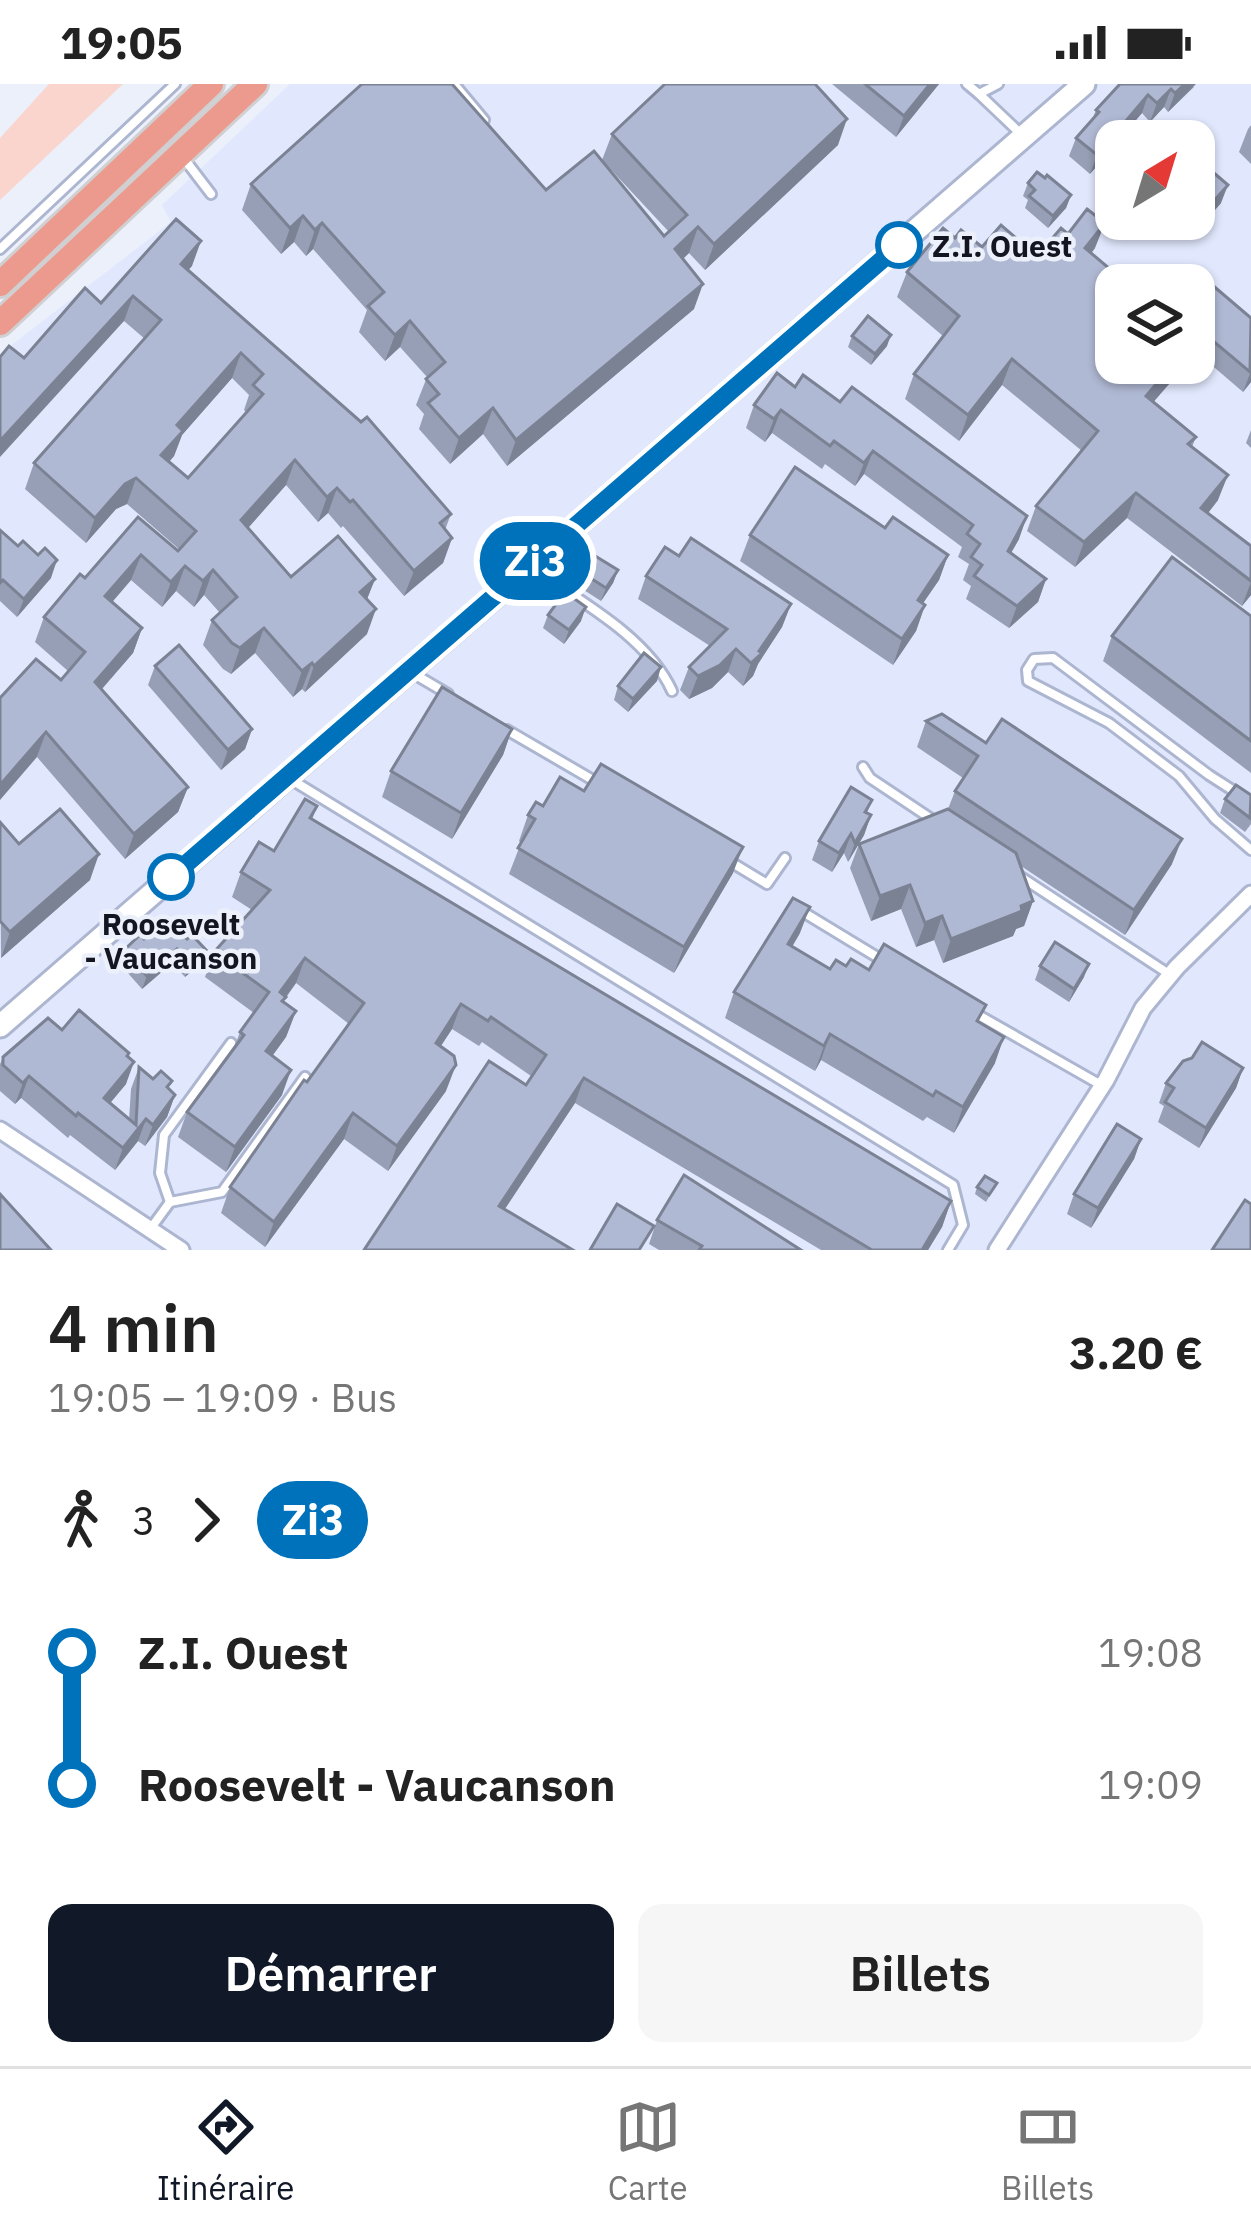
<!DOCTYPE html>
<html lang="fr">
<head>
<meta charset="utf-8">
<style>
  :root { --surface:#fff; --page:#f6f6f6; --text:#222; --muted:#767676; --line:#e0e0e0; --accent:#111827 }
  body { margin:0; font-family:"IBM Plex Sans",sans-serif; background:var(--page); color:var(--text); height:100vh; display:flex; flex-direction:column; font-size:45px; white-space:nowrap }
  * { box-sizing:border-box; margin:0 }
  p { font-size:39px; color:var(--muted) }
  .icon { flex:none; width:66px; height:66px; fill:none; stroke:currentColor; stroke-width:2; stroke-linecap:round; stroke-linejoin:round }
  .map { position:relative; height:1166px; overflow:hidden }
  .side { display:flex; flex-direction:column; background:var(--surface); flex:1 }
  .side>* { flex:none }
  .badge { padding:0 24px; border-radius:39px; font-size:42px; line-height:78px }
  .needle { width:78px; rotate:38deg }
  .buttons { position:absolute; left:1095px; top:36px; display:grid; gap:24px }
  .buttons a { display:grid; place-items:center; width:120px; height:120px; border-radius:24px; background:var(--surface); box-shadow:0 3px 9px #0004; font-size:60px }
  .map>.badge { position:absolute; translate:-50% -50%; box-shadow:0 0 0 6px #fff }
  .legs { display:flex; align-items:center; gap:18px; height:132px; padding:0 48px; font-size:39px }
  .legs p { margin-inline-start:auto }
  .head { display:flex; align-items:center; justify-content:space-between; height:204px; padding:0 48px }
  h1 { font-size:66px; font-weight:600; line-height:90px }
  .primary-button { display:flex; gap:24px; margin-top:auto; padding:24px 48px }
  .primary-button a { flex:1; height:138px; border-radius:24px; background:var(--accent); color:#fff; font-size:48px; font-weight:600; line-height:138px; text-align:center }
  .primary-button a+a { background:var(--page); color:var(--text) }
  ul { padding:0 48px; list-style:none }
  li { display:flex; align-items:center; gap:42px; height:132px; font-size:45px }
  li i { display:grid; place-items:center; width:18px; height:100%; margin:0 15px; background:currentColor }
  li i::after { content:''; width:30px; height:30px; margin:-15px; border:9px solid; border-radius:50%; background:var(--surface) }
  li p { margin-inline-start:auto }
  li:first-child i { background:linear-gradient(#0000 50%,currentColor 0) }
  li:last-child i { background:linear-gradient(currentColor 50%,#0000 0) }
  .status { display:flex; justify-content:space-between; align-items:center; height:84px; padding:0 60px; background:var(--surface); direction:ltr }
  .status svg { height:33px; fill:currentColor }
  .menu { display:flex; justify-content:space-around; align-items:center; height:168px; border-top:3px solid var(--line); background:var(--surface); font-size:33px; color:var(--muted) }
  .menu a { display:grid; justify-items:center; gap:6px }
  .menu .current { color:var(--accent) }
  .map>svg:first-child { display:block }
</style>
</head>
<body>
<div class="status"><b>19:05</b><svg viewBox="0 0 49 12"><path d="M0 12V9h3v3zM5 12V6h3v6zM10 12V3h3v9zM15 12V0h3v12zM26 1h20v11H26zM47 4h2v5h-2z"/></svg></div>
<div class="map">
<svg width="1251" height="1166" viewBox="0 0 1251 1166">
  <rect width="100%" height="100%" fill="#ecf0fb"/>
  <path fill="#e1e8fd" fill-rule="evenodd" d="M290,0H1251V1166H0V270L171,138L162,121ZM1116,57H1194V135H1116ZM1116,201H1194V279H1116Z"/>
  <polygon fill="#f9d5ce" points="49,0 123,0 0,116 0,54"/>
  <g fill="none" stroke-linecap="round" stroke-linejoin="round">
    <g stroke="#adb6d1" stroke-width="14">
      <g id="lane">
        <polyline points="454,0 484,36"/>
        <polyline points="967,0 979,10 998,0"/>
        <polyline points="979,10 1021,50"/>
        <polyline points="182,72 211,110"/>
        <polyline points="0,165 175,0"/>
        <path d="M530,483C578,516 647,552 672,607"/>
        <polyline points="409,587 448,610"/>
        <polyline points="507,646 598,699"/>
        <polyline points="863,683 870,694 933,736"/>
        <polyline points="287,693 953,1101 963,1141 948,1166"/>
        <polyline points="1251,718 1209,691 1053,574 1034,575 1027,586 1028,597 1109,639 1179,692 1215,735 1251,766"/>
        <polyline points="729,777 767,800 785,774"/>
        <polyline points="1021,793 1169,890"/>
        <polyline points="803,828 882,876"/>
        <polyline points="973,928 1101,1001"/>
        <polyline points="170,1118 160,1089 164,1051 231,959"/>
        <polyline points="151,1144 170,1118 222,1108 305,993"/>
      </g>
    </g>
    <g stroke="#adb6d1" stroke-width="21">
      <g id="street">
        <polyline points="0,1046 181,1166"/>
        <polyline points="997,1166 1106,996 1143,924 1177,883 1251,810"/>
      </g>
    </g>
    <g stroke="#adb6d1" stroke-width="27">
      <polyline id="secondary" points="0,942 1084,0"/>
    </g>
    <g stroke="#d0d0d2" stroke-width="30">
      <g id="primary">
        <polyline points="0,200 211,0"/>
        <polyline points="0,239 255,0"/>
      </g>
    </g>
    <use href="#lane" stroke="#fff" stroke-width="8"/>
    <use href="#street" stroke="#fff" stroke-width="15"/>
    <use href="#secondary" stroke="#fff" stroke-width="21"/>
    <use href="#primary" stroke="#ed9a8e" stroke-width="24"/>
  </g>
  <g fill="#979fb6" fill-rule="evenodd">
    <polygon points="832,0 939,0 896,53"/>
    <polygon points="1120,0 1194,3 1168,28 1164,23 1150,38 1142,29 1118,57 1116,57 1090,90 1069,72 1076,54 1092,36 1096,26"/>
    <polygon points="1251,41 1251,80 1239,68 1248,45"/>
    <polygon points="612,50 838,61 705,186 689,169 683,175 694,225 507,382 483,350 450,380 419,345 424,330 416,321 427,293 400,263 385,277 359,248 367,226 313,165 306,172 294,158 281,170 242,126 251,100 546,106 664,152 669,148 602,76"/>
    <polygon points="1194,72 1221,119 1199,144 1189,135 1194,135"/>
    <polygon points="1028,99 1071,111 1066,124 1048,144 1025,124 1028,116 1023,112"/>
    <polygon points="1068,150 1095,164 1091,169 1176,292 1153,318 1196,353 1192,363 1218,416 1208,429 1251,462 1251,511 1242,522 1127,434 1075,483 1027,447 1036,422 1082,367 1002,301 959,357 905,315 914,290 943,252 897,213 907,188 955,154 982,163 1037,172"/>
    <path d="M192,182L188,186L451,430L445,446L452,454L443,479L404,512L343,442L341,444L328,429L318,438L286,401L248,444L291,493L375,495L367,515V550L305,608L302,605L293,613L255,569L231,590L223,585L203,561L212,536L220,529L204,511L194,523L176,507L162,523L131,496L112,518L142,544L133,569L102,605L188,703L178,728L125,775L37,673L61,596L68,587L35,558L44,533L85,494L138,433L178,467L180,466L127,420L116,425L86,459L25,405L34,379L145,255L124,237L24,274L101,219ZM232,294L249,311L244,326L247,329L188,394L169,378L174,372L182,351Z"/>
    <polygon points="1194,206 1251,234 1251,298 1243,308 1194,266"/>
    <polygon points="852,252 887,262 871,281 848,263"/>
    <polygon points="795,303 1019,455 1011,469 1046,495 1038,518 1009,544 966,515 971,502 963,496 969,480 958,473 962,463 864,390 855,402 825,380 822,385 772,349 765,358 746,344 754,321"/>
    <polygon points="1251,346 1251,364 1246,359"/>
    <polygon points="885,444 948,471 939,496 923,519 925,521 916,547 893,581 740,477 750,451"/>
    <polygon points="0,446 51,494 17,533 0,517"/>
    <polygon points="679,472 791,520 782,543 758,580 753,592 743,602 728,588 712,604 689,615 680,606 689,583 710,562 638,515 646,492"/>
    <polygon points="618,486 613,499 601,517 576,501 581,488"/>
    <polygon points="548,531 581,537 564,560 543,544"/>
    <polygon points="1251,532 1251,689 1103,577 1112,552"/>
    <polygon points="155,582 252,645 245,665 221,686 148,601"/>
    <polygon points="657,597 628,628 614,616 618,602"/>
    <polygon points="926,637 1172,780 1125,851 1021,782 1033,817 1024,842 1016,845 1013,852 943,879 934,856 916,863 901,825 871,837 850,784 859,760 948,725 955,707 963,694 917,663"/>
    <polygon points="512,645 503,671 452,755 382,713 391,687"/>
    <polygon points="1251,711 1251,740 1245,748 1220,729 1225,715"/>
    <polygon points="872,716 867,729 871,731 864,751 848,778 844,769 832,788 812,776 819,757"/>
    <polygon points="317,722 312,736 951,1117 942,1143 928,1166 821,1166 575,1019 505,1125 364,1166 526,1001 531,992 482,958 479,962 452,945 441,962 446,1007 388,1087 344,1055 265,1163 221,1129 230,1103 349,940 296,899 283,918 296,927 286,953 272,972 282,1011 226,1088 178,1053 187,1028 234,964 240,948 254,929 205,893 214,868 252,826 232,813 241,788 274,767"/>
    <polygon points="543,722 733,789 674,889 509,790 521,759 519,757 528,731"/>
    <polygon points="0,738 19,760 90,796 1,874"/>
    <polygon points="800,849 792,863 830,885 846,882 869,886 980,939 995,979 954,1049 927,1033 923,1037 821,976 815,987 725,934 734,908"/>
    <polygon points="144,855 187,855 206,866 201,879 185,893 172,879 142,905 119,879 124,866"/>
    <polygon points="1040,882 1084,893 1069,918 1035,896"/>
    <polygon points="62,946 128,973 126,1000 110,1019 129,1036 131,1005 139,983 175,1011 167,1033 145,1062 138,1057 115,1086 70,1051 68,1054 21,1014 15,1020 0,1007 0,980 3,973"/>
    <polygon points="1243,984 1236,1004 1199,1064 1158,1038 1164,1022 1159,1019 1166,999"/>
    <polygon points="1141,1055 1134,1075 1091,1144 1067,1130 1074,1110"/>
    <polygon points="997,1099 986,1118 975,1110 977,1103"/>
    <polygon points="657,1136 801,1166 659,1166 649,1160"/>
  </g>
  <g fill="#7b8294">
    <polygon points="930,0 939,0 896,53 904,32"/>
    <polygon points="1185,0 1196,0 1168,28 1175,9"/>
    <polygon points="1171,5 1164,23 1150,38 1157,19"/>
    <polygon points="1148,11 1142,29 1118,57 1116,57 1116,60 1090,90 1097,71"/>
    <polygon points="847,35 838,61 705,186 714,160"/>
    <polygon points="1228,101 1221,119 1199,144 1206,126"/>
    <polygon points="1071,111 1066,124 1048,144 1053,132"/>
    <polygon points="303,132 294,158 281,170 290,144"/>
    <polygon points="322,139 313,165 306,172 315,146"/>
    <polygon points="1105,139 1095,164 1076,190 1085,164"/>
    <polygon points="698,143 689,169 665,191 675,165"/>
    <polygon points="201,157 192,182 171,205 181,180"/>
    <polygon points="703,200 694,225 507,382 516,356"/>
    <polygon points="133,212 124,237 0,373 0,357"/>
    <polygon points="410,237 400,263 385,277 395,251"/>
    <polygon points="891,251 887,262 871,281 875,270"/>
    <polygon points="241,269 232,294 182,351 174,372 152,397 161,371 177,341"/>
    <polygon points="1012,275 1002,301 959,357 968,331"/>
    <polygon points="1174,279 1181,279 1176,292 1137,337 1146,312"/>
    <polygon points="1251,287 1251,298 1243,308"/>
    <polygon points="493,324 483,350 450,380 459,354"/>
    <polygon points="781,326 772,349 765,358 774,335"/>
    <polygon points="873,367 864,390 855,402 864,379"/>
    <polygon points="295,376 286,401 232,462 241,436"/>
    <polygon points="1228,391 1218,416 1192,450 1201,424"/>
    <polygon points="136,394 127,420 116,425 86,459 95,434 125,400"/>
    <polygon points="337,404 328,429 318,438 327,413"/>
    <polygon points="1136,409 1127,434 1075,483 1084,458"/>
    <polygon points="1027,432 1019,455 999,490 1008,467"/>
    <polygon points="452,454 443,479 404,512 414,487"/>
    <polygon points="141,471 131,496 96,537 105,512"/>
    <polygon points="948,471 939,496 908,541 918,516"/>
    <polygon points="57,476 51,494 17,533 24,515"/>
    <polygon points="185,482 176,507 162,523 171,498"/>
    <polygon points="213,486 204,511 194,523 203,497"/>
    <polygon points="618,486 613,499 601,517 606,504"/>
    <polygon points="375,495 365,520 360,508"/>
    <polygon points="1046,495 1038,518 1009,544 1017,522"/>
    <polygon points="1251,498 1251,511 1242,522"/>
    <polygon points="791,520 782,543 758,580 753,592 743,602 751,579"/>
    <polygon points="925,521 916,547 893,581 902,555"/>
    <polygon points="586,523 581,537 564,560 569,546"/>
    <polygon points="376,525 367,550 305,608 314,582"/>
    <polygon points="142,544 133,569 86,623 95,598"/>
    <polygon points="264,544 255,569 231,590 240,564"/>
    <polygon points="736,565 728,588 712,604 689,615 698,592"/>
    <polygon points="312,579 302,605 293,613 302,587"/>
    <polygon points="661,583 657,597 628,628 633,615"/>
    <polygon points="252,645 245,665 221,686 228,666"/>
    <polygon points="512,645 503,671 452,755 461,729"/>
    <polygon points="46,648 37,673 0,716 0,701"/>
    <polygon points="188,703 178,728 125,775 134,750"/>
    <polygon points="871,731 864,751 848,778 855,759"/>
    <polygon points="851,750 844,769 832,788 839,769"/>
    <polygon points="1182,755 1172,780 1125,851 1134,826"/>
    <polygon points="743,763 733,789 674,889 684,863"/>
    <polygon points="99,770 90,796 1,874 10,848"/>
    <polygon points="910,801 901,825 871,837 880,812"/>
    <polygon points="1033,817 1024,842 1016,845 1013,852 943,879 951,855"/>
    <polygon points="810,823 800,849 778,886 788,860"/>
    <polygon points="942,832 934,856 916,863 925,839"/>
    <polygon points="177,865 172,879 142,905 147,892"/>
    <polygon points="206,866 201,879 185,893 190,880"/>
    <polygon points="305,874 296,899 285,914 276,938 280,908"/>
    <polygon points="1089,880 1084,893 1069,918 1074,905"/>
    <polygon points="461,920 452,945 426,984 436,959"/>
    <polygon points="296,927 286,953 257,993 266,967"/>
    <polygon points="830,950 821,976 815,987 824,962"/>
    <polygon points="1004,953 995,979 954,1049 963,1023"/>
    <polygon points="134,978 126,1000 96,1036 104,1014"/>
    <polygon points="456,981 446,1007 388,1087 397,1062"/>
    <polygon points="1243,984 1236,1004 1199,1064 1206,1044"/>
    <polygon points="291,986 282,1011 226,1088 235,1063"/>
    <polygon points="29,992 21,1014 15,1020 23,999"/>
    <polygon points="584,994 575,1019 490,1147 499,1122"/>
    <polygon points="175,1011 167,1033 145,1062 153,1041"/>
    <polygon points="353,1029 344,1055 265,1163 274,1138"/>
    <polygon points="146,1035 138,1057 115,1086 123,1064"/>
    <polygon points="1141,1055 1134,1075 1091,1144 1098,1124"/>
    <polygon points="951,1117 942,1143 928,1166 922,1166"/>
  </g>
  <g fill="#b0b9d4" stroke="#7b8294" stroke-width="3" fill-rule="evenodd">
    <polygon points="362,0 452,0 546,106 594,67 664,152 687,131 612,50 665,0 815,0 847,35 714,160 698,143 675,165 703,200 516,356 493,324 459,354 428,319 439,310 426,295 445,278 410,237 395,251 368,222 384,208 322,139 315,146 303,132 290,144 251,100"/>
    <polygon points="865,0 930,0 904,32"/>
    <polygon points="1120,0 1185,0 1175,9 1171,5 1157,19 1148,11 1097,71 1076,54 1099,28 1096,26"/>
    <polygon points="1194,72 1228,101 1206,126 1194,116"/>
    <polygon points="1037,88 1045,94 1047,91 1071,111 1053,132 1029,112 1035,106 1028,99"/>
    <polygon points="1087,125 1105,139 1085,164 1129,201 1116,201 1116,279 1174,279 1146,312 1196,353 1188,360 1228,391 1201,424 1251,462 1251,497 1136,409 1084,458 1036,422 1098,347 1012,275 968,331 914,290 959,232 907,188 943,144 955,154 961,146 982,163 1001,141 1037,172 1061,144 1068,150"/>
    <path d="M176,135L201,157L181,180L361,338L367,333L451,430L440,439L452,454L414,487L353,416L350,418L337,404L327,413L295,376L241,436L291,493L338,452L375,495L360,508L376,525L314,582L312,579L302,587L264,544L240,564L232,559L212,536L237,513L213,486L203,497L185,482L171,498L141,471L105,512L142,544L95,598L188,703L134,750L46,648L0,701V614L36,575L61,596L85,568L44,533L80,490L85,494L138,433L178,467L196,447L136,394L125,400L95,434L34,379L161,236L133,212L0,357V273L9,262L24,274L85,204L101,219ZM241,269L263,290L253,301L263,310L188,394L161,371L183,347L177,341Z"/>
    <polygon points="1204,194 1251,234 1250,288 1194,241 1194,206"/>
    <polygon points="868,232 891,251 875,270 852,252"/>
    <polygon points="777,289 795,303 803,291 840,318 852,303 1027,432 1008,467 1046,495 1017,522 974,492 982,481 971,473 980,460 967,450 973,441 873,367 864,379 834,357 830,362 781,326 774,335 754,321"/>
    <polygon points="795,383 885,444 893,433 948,471 918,516 925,521 902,555 750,451"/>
    <polygon points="0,446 18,462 23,457 38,471 45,464 57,476 24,515 3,496 0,499"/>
    <polygon points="691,454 791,520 759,567 762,569 751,579 736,565 720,581 698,592 689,583 727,545 646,492 665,463 679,472"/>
    <polygon points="592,470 618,486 606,504 581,488"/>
    <polygon points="1172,473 1251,532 1251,657 1112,552"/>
    <polygon points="565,508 586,523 569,546 548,531"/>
    <polygon points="179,561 252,645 228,666 155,582"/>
    <polygon points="644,569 661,583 633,615 618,602"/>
    <polygon points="442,603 512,645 461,729 391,687"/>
    <polygon points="942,630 986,659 1002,635 1182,755 1134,826 955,707 978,672 926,637"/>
    <polygon points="601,680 743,763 684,863 518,764 535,735 528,731 536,718 543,722 560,693 584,707"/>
    <polygon points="1236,701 1251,711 1250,734 1225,715"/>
    <polygon points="851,703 872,716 865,728 871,731 855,759 851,750 839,769 819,757"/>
    <polygon points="305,715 317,722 310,734 951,1117 922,1166 872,1166 584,994 499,1122 573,1166 364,1166 489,977 526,1001 546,971 491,933 488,937 461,920 436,959 454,972 456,981 397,1062 353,1029 274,1138 230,1103 304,996 307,998 364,919 305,874 280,908 286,913 282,917 296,927 266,967 291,986 235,1063 187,1028 244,951 240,948 269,908 214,868 270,806 241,788 259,758 274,767"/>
    <polygon points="60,725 99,770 10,848 0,837 0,738 19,760"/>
    <polygon points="948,725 1016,769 1033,817 1021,822 1022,827 951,855 942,832 925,839 910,801 880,812 859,760"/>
    <polygon points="793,814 810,823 788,860 830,885 836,876 846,882 851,875 869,886 884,860 986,921 977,937 1004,953 963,1023 936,1007 933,1012 830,950 824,962 734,908"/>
    <polygon points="168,834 187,855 192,851 206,866 190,880 177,865 147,892 124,866 140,851 144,855"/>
    <polygon points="1055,858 1089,880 1074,905 1040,882"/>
    <polygon points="79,926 129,969 127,972 134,978 104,1014 136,1041 139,983 153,995 161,987 172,997 167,1003 175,1011 153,1041 146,1035 123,1064 78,1029 76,1032 29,992 23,999 3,981 3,973 48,934 62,946"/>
    <polygon points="1202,958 1243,984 1206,1044 1165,1018 1174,1004 1166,999 1183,977 1192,974"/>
    <polygon points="1117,1040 1141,1055 1098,1124 1074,1110"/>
    <polygon points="684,1091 801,1166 699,1166 702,1162 657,1136"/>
    <polygon points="985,1092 997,1099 989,1111 977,1103"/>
    <polygon points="0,1110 51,1166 0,1166"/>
    <polygon points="1245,1116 1251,1120 1251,1166 1212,1166"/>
    <polygon points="617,1120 654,1142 639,1166 590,1166"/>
  </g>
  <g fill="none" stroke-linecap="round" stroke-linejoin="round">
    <g stroke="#fff" stroke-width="27">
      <polyline id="line-1" points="171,793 899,161"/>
    </g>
    <use href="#line-1" stroke="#0072bc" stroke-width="18"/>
  </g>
  <g fill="#fff" stroke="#0072bc" stroke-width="6">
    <circle cx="899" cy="161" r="21"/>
    <circle cx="171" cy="793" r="21"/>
  </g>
  <g text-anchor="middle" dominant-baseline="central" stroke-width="9" stroke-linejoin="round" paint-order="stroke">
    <g font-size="30" font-weight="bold" fill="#131620" stroke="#ecf0fb" text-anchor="start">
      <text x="932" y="161">Z.I. Ouest</text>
      <text x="171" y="839" text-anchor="middle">Roosevelt<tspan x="171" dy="34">- Vaucanson</tspan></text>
    </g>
  </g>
</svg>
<div class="buttons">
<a><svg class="needle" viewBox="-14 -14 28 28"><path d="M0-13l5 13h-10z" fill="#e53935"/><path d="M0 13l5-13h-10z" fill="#767676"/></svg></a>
<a><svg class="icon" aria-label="layers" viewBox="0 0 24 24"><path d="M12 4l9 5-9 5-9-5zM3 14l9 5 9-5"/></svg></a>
</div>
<b class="badge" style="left:535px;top:477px;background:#0072bc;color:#fff">Zi3</b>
</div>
<section class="side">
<div class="head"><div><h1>4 min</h1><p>19:05 – 19:09 · Bus</p></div><b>3.20 €</b></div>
<div class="legs"><svg class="icon" aria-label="walk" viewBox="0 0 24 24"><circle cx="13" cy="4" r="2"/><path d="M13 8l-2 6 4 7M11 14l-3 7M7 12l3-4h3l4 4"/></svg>3<svg class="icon" aria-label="forward" viewBox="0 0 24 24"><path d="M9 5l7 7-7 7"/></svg><b class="badge" style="background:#0072bc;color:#fff">Zi3</b></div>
<ul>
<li><i style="color:#0072bc"></i><b>Z.I. Ouest</b><p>19:08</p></li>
<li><i style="color:#0072bc"></i><b>Roosevelt - Vaucanson</b><p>19:09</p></li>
</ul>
<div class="primary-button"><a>Démarrer</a><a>Billets</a></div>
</section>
<nav class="menu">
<a class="current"><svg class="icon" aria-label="directions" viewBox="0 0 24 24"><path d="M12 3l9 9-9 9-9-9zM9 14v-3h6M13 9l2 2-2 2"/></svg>Itinéraire</a>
<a><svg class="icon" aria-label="map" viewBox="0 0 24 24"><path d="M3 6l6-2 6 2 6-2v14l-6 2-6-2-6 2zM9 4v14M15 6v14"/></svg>Carte</a>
<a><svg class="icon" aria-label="tickets" viewBox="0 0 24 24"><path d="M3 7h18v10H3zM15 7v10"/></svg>Billets</a>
</nav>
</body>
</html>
